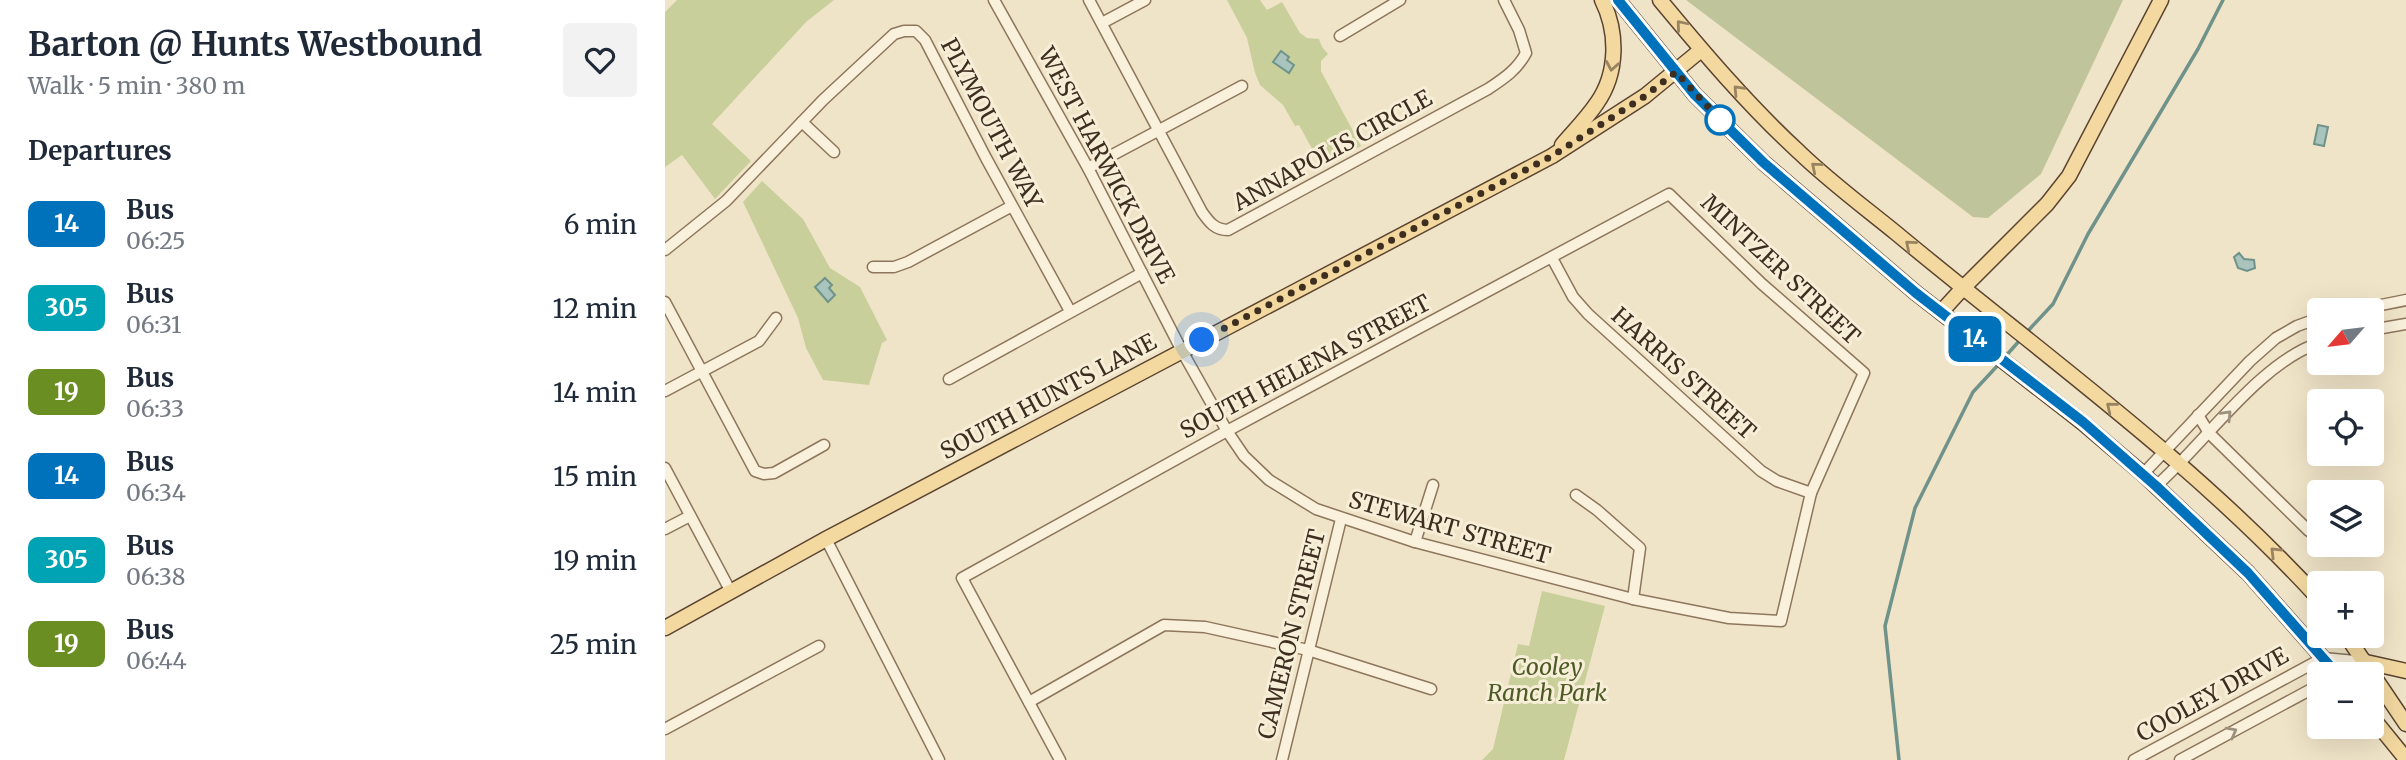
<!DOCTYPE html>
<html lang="en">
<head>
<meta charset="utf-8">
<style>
  :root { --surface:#fff; --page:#f2f2f3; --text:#1f2937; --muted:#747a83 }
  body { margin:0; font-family:Merriweather,serif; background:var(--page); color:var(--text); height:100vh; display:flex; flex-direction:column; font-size:26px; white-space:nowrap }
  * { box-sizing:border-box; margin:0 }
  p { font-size:23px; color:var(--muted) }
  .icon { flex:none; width:38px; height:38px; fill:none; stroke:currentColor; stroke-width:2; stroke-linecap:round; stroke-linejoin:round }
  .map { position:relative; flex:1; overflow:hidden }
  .panel { display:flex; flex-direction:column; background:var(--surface); width:665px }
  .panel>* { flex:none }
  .badge { padding:0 14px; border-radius:10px; font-size:24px; line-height:46px }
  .needle { width:46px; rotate:242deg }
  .tools { position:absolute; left:1642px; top:298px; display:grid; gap:14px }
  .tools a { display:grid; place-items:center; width:77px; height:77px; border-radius:7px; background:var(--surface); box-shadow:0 7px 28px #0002; font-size:35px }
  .you { position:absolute; width:35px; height:35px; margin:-18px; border:5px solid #fff; border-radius:50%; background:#1a73e8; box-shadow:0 0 0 10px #1a73e833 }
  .map>.badge { position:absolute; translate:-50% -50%; box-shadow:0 0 0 4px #fff }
  h2 { padding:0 28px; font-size:26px; line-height:63px }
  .round { display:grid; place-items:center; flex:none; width:74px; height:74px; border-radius:7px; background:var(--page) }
  .overview { display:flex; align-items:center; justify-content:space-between; height:119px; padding:0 28px }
  h1 { font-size:33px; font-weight:700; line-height:52px }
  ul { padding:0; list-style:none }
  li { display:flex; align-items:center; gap:21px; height:84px; padding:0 28px }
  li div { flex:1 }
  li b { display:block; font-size:26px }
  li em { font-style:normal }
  li .badge { min-width:77px; font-weight:700; text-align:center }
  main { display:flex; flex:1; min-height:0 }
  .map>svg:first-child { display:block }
</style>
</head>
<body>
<main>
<section class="panel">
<div class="overview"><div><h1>Barton @ Hunts Westbound</h1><p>Walk · 5 min · 380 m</p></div><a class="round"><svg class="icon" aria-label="heart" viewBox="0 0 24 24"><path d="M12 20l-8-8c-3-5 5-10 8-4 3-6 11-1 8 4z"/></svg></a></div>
<h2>Departures</h2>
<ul>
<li><span class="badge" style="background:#0072bc;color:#fff">14</span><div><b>Bus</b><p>06:25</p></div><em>6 min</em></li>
<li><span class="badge" style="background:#00a3b4;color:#fff">305</span><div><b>Bus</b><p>06:31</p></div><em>12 min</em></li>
<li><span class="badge" style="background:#6b8e23;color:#fff">19</span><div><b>Bus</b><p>06:33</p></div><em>14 min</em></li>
<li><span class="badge" style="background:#0072bc;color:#fff">14</span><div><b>Bus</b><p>06:34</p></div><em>15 min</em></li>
<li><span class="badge" style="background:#00a3b4;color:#fff">305</span><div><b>Bus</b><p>06:38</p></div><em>19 min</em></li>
<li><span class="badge" style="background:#6b8e23;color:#fff">19</span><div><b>Bus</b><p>06:44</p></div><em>25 min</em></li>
</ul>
</section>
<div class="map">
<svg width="1741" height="760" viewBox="0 0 1741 760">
  <rect width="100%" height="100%" fill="#f0e4c8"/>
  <g fill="#c9cf9b">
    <polygon points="12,0 169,0 141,22 47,124 86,161 50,199 17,155 0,167 0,12"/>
    <polygon points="562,0 595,0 602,10 617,2 635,33 642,38 654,39 657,47 663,54 656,61 656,71 696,146 657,167 634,125 630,126 618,105 595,85 590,73 582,38"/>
    <polygon points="97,181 138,219 165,268 195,287 222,340 217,343 204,385 158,380 141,348 133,318 78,202"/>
    <polygon points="877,591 940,606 899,760 817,760 828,749 853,644 864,646"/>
  </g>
  <polygon fill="#bfc49a" points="1021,0 1458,0 1376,174 1323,218 1308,217"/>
  <g fill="#a9c4bc" stroke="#6f938a" stroke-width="2">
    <polygon points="616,51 624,57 622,60 629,65 624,73 608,62"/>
    <polygon points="1653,125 1663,127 1659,146 1649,144"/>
    <polygon points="1574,253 1579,259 1589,260 1590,268 1582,271 1573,268 1569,257"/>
    <polygon points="160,278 167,285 164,288 170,295 163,302 150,287"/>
  </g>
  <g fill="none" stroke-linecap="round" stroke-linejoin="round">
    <g stroke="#6f938a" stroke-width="3.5">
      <polyline points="1360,334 1388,304 1423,234 1533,49 1558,0"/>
      <polyline points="1339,358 1355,340"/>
      <polyline points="1234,760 1220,626 1250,508 1308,392 1334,364"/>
    </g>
    <g stroke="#8d765c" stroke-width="13">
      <g id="minor">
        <polyline points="329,0 423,168 517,351 562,431 579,456 604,480 651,509 750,542 968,599 1064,618 1116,621 1146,493 1199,373 1097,284 1004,194 562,431 297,578 395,760"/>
        <path d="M424,0L537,212C544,222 550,230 563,230L823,89C838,79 852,70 861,53L854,30L839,0"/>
        <polyline points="437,23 480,0"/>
        <polyline points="675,36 735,0"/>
        <polyline points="137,122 169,152"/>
        <polyline points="423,168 577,86"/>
        <polyline points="0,250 61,201 158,100 229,34 239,31 251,31 260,40 321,158 405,311"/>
        <polyline points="887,258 908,297 923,314 1096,471 1112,481 1146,493"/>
        <polyline points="208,267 229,267 243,262 347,206"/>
        <polyline points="0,302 90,471 99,474 109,473 159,445"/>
        <polyline points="1691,310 1741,300"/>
        <polyline points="1706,330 1741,324"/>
        <polyline points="284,379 477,273"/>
        <polyline points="0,391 94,341 111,318"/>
        <polyline points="1533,415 1544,433 1644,531"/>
        <polyline points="0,468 66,592"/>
        <polyline points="1478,474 1585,361 1611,338 1632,326 1654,318"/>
        <path d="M1491,486C1539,444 1595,362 1654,343"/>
        <polyline points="911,495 932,510 975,548 968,599"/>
        <polyline points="0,529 25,516"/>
        <polyline points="161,539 274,760"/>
        <polyline points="750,542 768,485"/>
        <polyline points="1678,674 1700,662"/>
        <polyline points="364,702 499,625 540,627 643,650 766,689"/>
        <polyline points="0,729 154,646"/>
        <polyline points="617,760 676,519"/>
        <polyline points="1469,760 1658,658 1701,662"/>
        <polyline points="1515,760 1654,685"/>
      </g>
    </g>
    <g stroke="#5b4430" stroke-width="17">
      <g id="major">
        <polyline points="953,0 1030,95 1099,163 1251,293 1418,423 1478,474 1583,573 1672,674"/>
        <path d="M995,0C1039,53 1083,105 1134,152C1164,181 1199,207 1231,233C1374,352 1528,461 1654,599"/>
        <path d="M897,145C909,131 922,118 932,103C953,73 953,32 937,0"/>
        <polyline points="1276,312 1298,288 1382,204 1404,176 1496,0"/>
        <polyline points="0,628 161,539 887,156 980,96 1036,50"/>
        <polyline points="1681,635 1741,724"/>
        <polyline points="1701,662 1741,671"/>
        <polyline points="1706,716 1741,759"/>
      </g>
    </g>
    <use href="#minor" stroke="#faf1dc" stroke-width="10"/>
    <use href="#major" stroke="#f3d9a0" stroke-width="14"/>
  </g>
  <defs><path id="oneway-chevron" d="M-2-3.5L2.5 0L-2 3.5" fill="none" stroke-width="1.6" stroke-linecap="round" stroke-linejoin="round" transform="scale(1.75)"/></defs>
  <g stroke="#988460">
    <use href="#oneway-chevron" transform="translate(1016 25) rotate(-130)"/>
    <use href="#oneway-chevron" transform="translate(947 66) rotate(100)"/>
    <use href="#oneway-chevron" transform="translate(1073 90) rotate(-133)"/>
    <use href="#oneway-chevron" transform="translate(1151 167) rotate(-140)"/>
    <use href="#oneway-chevron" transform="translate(1245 245) rotate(-140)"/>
    <use href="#oneway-chevron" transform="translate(1446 407) rotate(-141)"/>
    <use href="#oneway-chevron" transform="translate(1610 552) rotate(-135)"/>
  </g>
  <g stroke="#9c907e">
    <use href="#oneway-chevron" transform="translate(1562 415) rotate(-46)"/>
    <use href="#oneway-chevron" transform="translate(1567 732) rotate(-28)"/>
  </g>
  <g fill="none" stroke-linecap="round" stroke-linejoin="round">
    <g stroke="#fff" stroke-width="16">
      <polyline id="line" points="953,0 1030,95 1099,163 1251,293 1418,422 1491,486 1583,573 1672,674"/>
    </g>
    <use href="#line" stroke="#0072bc" stroke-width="10"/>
    <polyline stroke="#3d2e20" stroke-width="7" stroke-dasharray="0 12.6" points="537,340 887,156 980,96 1011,72 1055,120"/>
  </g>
  <circle fill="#fff" stroke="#0072bc" stroke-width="3.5" cx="1055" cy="120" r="14"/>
  <g text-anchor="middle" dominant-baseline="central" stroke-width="6" stroke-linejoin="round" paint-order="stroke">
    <g font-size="23" fill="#3d2e20" stroke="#f7eed8">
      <text transform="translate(327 123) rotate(62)">PLYMOUTH WAY</text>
      <text transform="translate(667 150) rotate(-29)">ANNAPOLIS CIRCLE</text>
      <text transform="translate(442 165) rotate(62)">WEST HARWICK DRIVE</text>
      <text transform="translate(1116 269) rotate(43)">MINTZER STREET</text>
      <text transform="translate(640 366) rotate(-28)">SOUTH HELENA STREET</text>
      <text transform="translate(1019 373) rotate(42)">HARRIS STREET</text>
      <text transform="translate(383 396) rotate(-28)">SOUTH HUNTS LANE</text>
      <text transform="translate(785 527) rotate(16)">STEWART STREET</text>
      <text transform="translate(626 634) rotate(-76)">CAMERON STREET</text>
      <text transform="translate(1547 694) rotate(-29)">COOLEY DRIVE</text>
    </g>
    <g font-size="23" font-style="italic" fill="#4d5a26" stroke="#f7eed8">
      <text x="882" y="666">Cooley<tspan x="882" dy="26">Ranch Park</tspan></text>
    </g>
  </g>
</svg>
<div class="tools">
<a><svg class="needle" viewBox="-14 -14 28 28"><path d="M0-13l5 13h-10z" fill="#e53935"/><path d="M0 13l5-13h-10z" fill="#747a83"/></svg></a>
<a><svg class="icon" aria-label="locate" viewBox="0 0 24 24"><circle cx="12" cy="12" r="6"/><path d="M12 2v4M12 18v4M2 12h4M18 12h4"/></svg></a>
<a><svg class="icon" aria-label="layers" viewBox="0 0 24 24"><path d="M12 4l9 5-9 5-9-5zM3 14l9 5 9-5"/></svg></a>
<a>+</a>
<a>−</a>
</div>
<div class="you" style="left:537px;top:340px"></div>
<b class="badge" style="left:1310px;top:339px;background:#0072bc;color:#fff">14</b>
</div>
</main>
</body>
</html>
